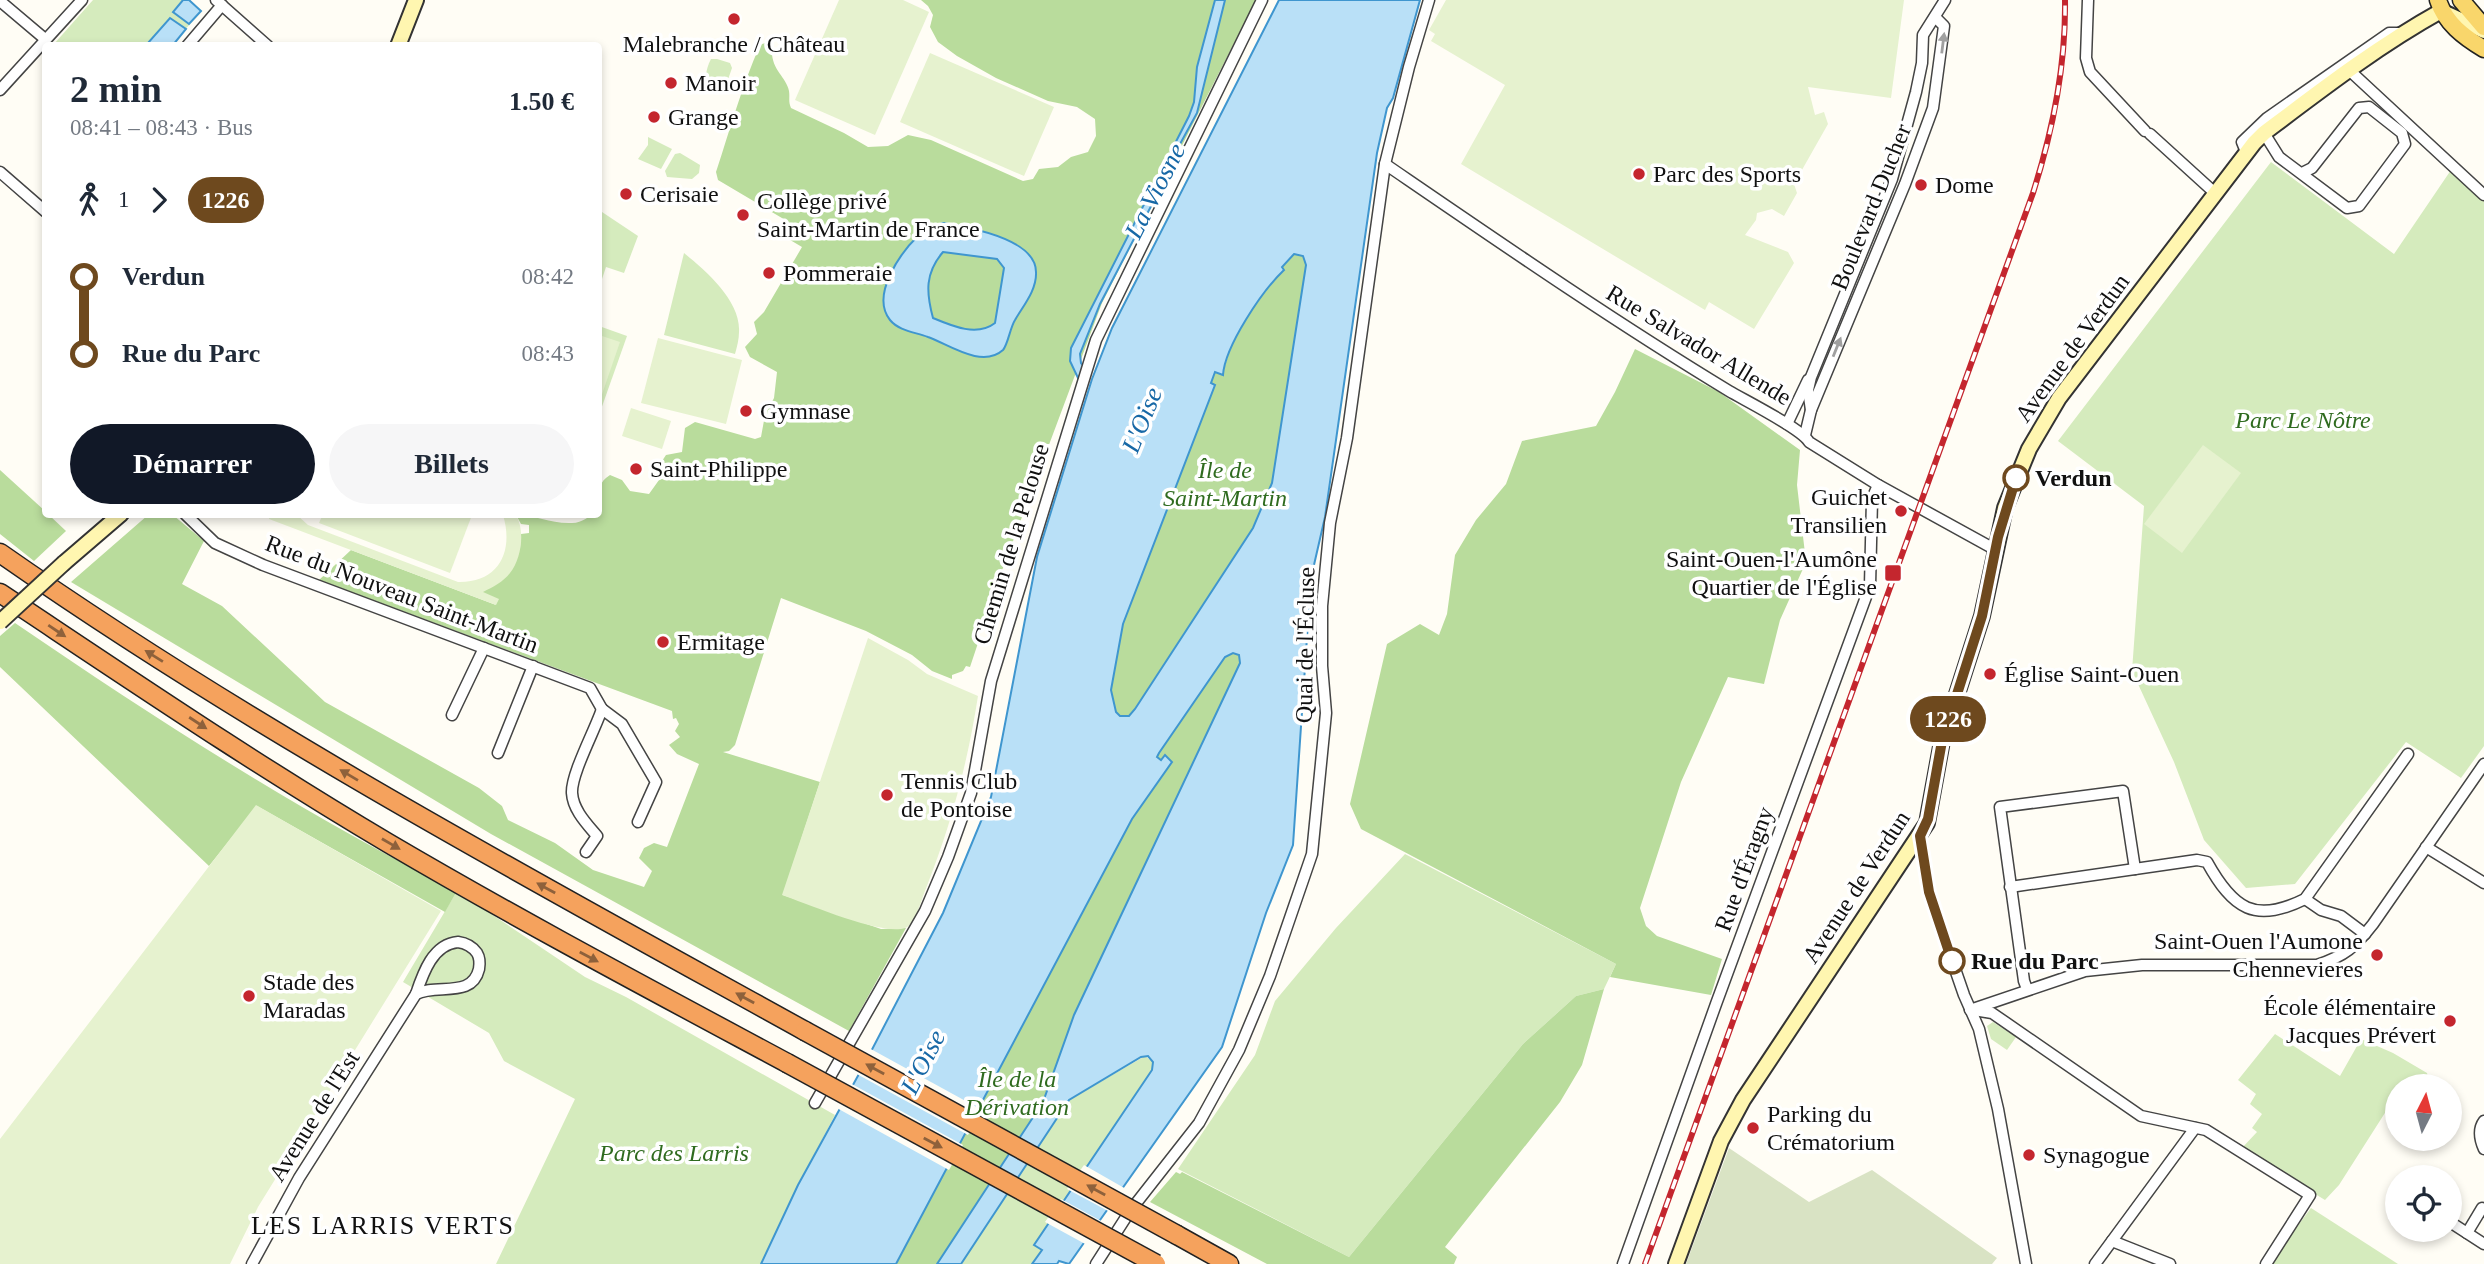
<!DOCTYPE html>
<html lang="fr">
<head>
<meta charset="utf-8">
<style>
  :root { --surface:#fff; --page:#f6f6f7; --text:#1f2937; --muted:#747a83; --accent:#111827 }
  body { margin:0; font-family:"Times New Roman",serif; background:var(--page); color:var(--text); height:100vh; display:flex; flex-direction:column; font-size:26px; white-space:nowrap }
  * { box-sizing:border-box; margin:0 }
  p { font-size:23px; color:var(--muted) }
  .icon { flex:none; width:38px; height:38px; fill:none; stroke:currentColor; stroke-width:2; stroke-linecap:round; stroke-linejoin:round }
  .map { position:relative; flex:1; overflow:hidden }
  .sheet { position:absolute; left:42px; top:42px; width:560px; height:476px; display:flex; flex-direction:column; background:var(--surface); border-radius:7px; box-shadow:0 4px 10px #0003 }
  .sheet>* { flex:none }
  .badge { padding:0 14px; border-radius:23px; font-size:24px; line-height:46px }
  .needle { width:46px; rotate:6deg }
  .controls { position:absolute; left:2385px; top:1074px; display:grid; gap:14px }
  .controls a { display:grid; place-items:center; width:77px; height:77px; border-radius:50%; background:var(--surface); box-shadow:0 4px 10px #0003; font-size:35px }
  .map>.badge { position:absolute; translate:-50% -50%; box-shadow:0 0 0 4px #fff }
  .legs { display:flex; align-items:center; gap:10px; height:77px; padding:0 28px; font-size:23px }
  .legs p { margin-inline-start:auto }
  .summary { display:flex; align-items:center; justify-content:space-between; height:119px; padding:0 28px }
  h1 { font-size:38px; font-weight:600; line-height:52px }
  .cta { display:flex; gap:14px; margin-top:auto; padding:14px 28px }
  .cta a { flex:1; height:80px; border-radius:42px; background:var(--accent); color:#fff; font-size:28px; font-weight:600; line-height:80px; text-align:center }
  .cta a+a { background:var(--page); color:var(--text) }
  ul { padding:0 28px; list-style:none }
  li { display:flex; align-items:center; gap:24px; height:77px; font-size:26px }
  li i { display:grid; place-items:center; width:10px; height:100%; margin:0 9px; background:currentColor }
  li i::after { content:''; width:18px; height:18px; margin:-9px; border:5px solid; border-radius:50%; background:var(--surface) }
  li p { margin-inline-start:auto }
  li:first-child i { background:linear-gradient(#0000 50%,currentColor 0) }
  li:last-child i { background:linear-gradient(currentColor 50%,#0000 0) }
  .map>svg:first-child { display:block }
</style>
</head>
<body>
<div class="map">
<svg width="2484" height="1264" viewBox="0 0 2484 1264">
  <rect width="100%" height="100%" fill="#fffdf5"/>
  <g fill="#d5ebbd">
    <polygon points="93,0 190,0 202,11 171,45 56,46 54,44"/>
    <path d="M711,59H717L730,63L732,68L724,91H712C704,79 705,71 711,59Z"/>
    <polygon points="648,137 672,149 661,169 638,159 648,145"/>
    <polygon points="680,153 700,165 699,173 692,179 667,177 665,171 675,154"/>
    <polygon points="2271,162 2394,254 2451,170 2484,200 2484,746 2461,778 2406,742 2295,884 2246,888 2204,840 2174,762 2132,671 2144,506 2058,441"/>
    <polygon points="599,210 638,236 624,273 606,267 599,288"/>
    <path d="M684,253C706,271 741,301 739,332C739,339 737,347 735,354L664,335Z"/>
    <polygon points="599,326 627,336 599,415"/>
    <polygon points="1405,854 1616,964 1604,989 1576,996 1523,1044 1349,1257 1178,1169 1255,1055 1275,1001 1336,928"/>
    <polygon points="457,891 585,977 626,997 835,1115 798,1185 761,1264 496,1264 575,1099 504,1061 489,1033 403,982"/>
    <polygon points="1993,1022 2016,1037 2007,1050 1991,1039 1987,1026"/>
    <polygon points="2275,1034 2340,1076 2361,1039 2393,1053 2427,1073 2429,1081 2426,1086 2398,1087 2397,1094 2339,1185 2325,1200 2241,1149 2257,1132 2252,1128 2262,1114 2250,1104 2256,1094 2238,1080"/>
    <polygon points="1145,1056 1153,1062 1152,1070 1035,1244 1042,1250 1032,1264 961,1264 1069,1100"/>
    <polygon points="2311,1208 2398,1264 2269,1264"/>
  </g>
  <g fill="#b9dc9c">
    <path d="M921,0H1256L1102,303L976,640L978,643L970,667L966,666L963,671L952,675V679L932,671L912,655L866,631L781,598L735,745L729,751L723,752L820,782L783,895L881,929L906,928L849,1031L491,834L71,582L148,515H173L204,541L182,584L222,606L325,702L479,788L502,806L508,820L555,843L593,870L644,887L652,871L639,858L644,848L654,843L667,847L699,764L677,754L669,745L680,737L675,731L679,724L676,718L673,719L672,711L319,580L351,550L496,605L482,592L520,548L521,534L529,533V525L521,524L516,515C536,515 551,524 572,523C583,523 588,515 598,514C599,498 595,484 610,475L622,480L630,491L649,494L659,480L660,464L666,455L682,452L685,428L695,422L755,439L761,437L765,415L774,398L777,372L750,357L745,347L757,334L754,322L764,312L802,247L780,234L787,221L718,180L716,172C730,129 742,86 760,45L767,42L772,47C770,70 786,76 789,91C790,98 788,101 791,108L844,133L868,147L888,146L908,135L931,140L1023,181L1033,179L1039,169L1058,167L1071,157L1088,152L1096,136L1095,119L1077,107L1048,101L996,78L957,56L938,42L930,27L933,15L928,6Z"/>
    <path d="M1294,254L1303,256L1306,265L1272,483L1253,528L1134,711L1129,716H1120L1116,712L1111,690L1123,624L1215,385L1211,383L1215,372L1223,375C1230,338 1256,296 1283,271L1282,267Z"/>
    <polygon points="1635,349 1719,392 1800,450 1797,485 1806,562 1780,620 1764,684 1728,677 1681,782 1640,908 1646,926 1657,936 1722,959 1711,995 1610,977 1616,964 1361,829 1350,804 1387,644 1420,624 1439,635 1447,614 1455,555 1476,520 1506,484 1522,441 1596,426 1615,392"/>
    <polygon points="0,470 45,511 46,514 49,515 66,531 34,561 0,534"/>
    <path d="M15,623C157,720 303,814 457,891L445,912L257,806L209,866L0,667V636Z"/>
    <polygon points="1231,653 1239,655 1240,663 1074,1015 1043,1102 937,1264 896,1264 1132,819 1172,762 1165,756 1161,760 1157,757 1159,753 1225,657"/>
    <polygon points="1604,989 1582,1065 1560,1102 1445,1247 1457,1257 1454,1264 1267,1264 1150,1202 1176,1172 1180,1174 1182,1172 1349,1257 1523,1044 1576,996"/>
  </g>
  <polygon fill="#d9e3c4" points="1729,1148 1809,1202 1872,1170 1997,1258 1992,1264 1686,1264"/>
  <g fill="#e6f2cf">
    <polygon points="839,0 903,0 929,12 875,135 795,100"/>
    <polygon points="1446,0 1904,0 1891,98 1808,87 1815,115 1824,112 1828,124 1794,184 1797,193 1784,216 1772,209 1757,213 1756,220 1745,235 1788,252 1794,263 1754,329 1709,302 1705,310 1461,164 1505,85 1431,41 1435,34 1429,30"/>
    <polygon points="930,53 1054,107 1024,176 900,122"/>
    <polygon points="599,335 620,342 599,403 598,335"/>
    <polygon points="658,338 742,360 726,424 641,403"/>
    <polygon points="631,408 671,421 662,449 622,436"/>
    <polygon points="2203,445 2241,473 2182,553 2144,524"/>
    <polygon points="323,514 472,514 472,515 450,573 319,523"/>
    <path d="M270,515L287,518V515H297L308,525L458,582C499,583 514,551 503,515H516C525,530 522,558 510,573C503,582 493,587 483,592L499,599L496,605L269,519Z"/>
    <path d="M868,638L908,660L927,674L978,696C967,766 951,825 925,891C921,901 915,925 905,928C882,936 808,904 782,895Z"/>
    <polygon points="256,805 441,911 258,1207 230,1264 0,1264 0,1139"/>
  </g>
  <g fill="#b9e0f7" stroke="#3f96cf" stroke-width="2" fill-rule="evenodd">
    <polygon points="183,0 189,0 201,11 189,24 173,12"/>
    <polygon points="1215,0 1225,0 1197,113 1168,166 1160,189 1100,304 1080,354 1081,363 1085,368 1078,378 1070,361 1071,348 1189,116 1194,102 1197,67"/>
    <path d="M1279,0H1420L1393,98L1387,108L1377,153L1325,517L1311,578L1293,845L1266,913L1222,1047L1069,1264L1059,1261L1057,1264H1032L1042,1250L1034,1245L1152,1070L1153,1062L1148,1056L1141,1057L1069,1100L961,1264H937L1043,1102L1074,1015L1240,663L1239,655L1233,653L1225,657L1159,753L1157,757L1161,760L1165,755L1172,762L1132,819L896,1264H761L798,1185L865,1063L943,913L991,797L1037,557L1092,379L1112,328ZM1294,254L1303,256L1306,265L1272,483L1253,528L1135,709L1129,716H1120L1116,712L1111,690L1123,624L1215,385L1211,383L1215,372L1223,375C1225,346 1262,291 1284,270L1282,267Z"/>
    <polygon points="170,18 186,29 173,45 147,44"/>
    <path d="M943,223C968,227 1036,239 1036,272C1037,290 1023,306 1015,320C1010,328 1008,344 1003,350C982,369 948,344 928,337C915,332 899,331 890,320C870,295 901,252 919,235C926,229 934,226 943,223ZM943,252L997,259L1004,268L995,323C977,337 952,326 933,318C926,292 925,273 943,252Z"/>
  </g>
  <g fill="#fffdf5">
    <polygon points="869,1048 982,1110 968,1135 855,1073"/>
    <polygon points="850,1083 963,1145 949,1170 835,1107"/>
    <polygon points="1084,1165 1126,1189 1110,1212 1067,1189"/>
    <polygon points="1061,1199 1103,1222 1087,1245 1045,1222"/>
  </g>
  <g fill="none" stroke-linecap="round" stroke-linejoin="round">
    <g stroke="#444" stroke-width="13">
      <g id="street">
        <polyline points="216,0 268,46"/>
        <polyline points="2088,0 2086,58 2090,72 2145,131"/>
        <polyline points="0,1 45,39"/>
        <polyline points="187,46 222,5"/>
        <polyline points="2349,70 2484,195"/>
        <polyline points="0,90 82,0"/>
        <polyline points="2264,133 2279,157 2347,208 2359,206 2405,144 2402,133 2369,107 2359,108 2312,168 2302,173"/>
        <polyline points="2150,134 2216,194"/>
        <polyline points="2246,152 2242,142 2267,118 2389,33 2402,33"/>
        <path d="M1385,164C1499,242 1612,320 1729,391C1746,401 1802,429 1809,442L1878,485L1996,550"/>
        <polyline points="0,172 46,212"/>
        <polyline points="1811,410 1808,390 1811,377 1892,179 1916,92 1922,63 1923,35 1945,0"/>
        <polyline points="1787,424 1808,380"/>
        <polyline points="1805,435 1811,410 1905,184 1933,108 1944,26 1935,17"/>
        <polyline points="185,514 215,543 263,565 590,688 602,709"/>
        <polyline points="452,715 484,648"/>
        <polyline points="498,753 533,666"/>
        <polyline points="1920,836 1929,892 1937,917 1964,995 1979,1029 1998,1109 2026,1264"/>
        <polyline points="2426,847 2484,883"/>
        <path d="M586,852L597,836C587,824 573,810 572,793C571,774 595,730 602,709L622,724L656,782L638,822"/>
        <path d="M2010,887L2197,860L2207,862C2233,909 2255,924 2305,899L2408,754"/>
        <polyline points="2305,899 2321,910 2341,916 2365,934"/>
        <path d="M458,942C465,943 472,946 477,953C480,958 480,963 479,969C472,999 437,983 416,994C423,973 433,944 458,942Z"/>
        <polyline points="2027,989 2024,981 2000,807 2123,791 2135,869"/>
        <path d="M1970,1010L2085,971L2142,965H2317C2345,956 2355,947 2373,924L2484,764"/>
        <polyline points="1974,1010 1992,1013 2141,1116 2206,1130 2310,1195 2266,1264"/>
        <polyline points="815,1103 925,911 948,857 971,793 991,681 1096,340 1262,0"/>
        <path d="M2484,1121C2478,1129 2480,1140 2484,1149"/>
        <polyline points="2450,1222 2484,1244"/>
        <polyline points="2467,1233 2482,1208"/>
        <polyline points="2112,1241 2170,1264"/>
        <polyline points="252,1264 299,1178 416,994"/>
        <polyline points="1096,1264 1130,1211 1199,1123 1239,1050 1270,976 1312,854 1326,713 1322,666 1322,606 1330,523 1347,438 1385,164 1409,67 1429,0"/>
        <polyline points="1623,1264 1716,1004 1870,586 1872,499 1878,485"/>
        <polyline points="2095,1264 2195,1128"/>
      </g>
    </g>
    <g stroke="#333" stroke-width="18">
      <g id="secondary">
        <polyline points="2441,11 2484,31"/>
        <polyline points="398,46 416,0"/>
        <polyline points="64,563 121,514"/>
        <path d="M1676,1264L1721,1141L1743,1100L1927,823L1942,741L1982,616L2005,508L2029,449L2059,398L2254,143L2264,133C2321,90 2378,46 2441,11"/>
      </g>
    </g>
    <g stroke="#222" stroke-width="19">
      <g id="primary">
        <path d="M2438,0C2445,23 2464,37 2484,49"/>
        <polyline points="2461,0 2484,27"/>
      </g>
    </g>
    <g stroke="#222" stroke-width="21">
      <g id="highway">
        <path d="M0,553C256,732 532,880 805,1031"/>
        <path d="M0,593C128,678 256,765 388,843C519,920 653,991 787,1063"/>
        <polyline points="1177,1235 1229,1264"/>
      </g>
    </g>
    <use href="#street" stroke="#fff" stroke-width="10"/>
    <use href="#secondary" stroke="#fff6b0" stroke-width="14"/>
    <use href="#primary" stroke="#f9d66b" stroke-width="16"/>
    <use href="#highway" stroke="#f5a25d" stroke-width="18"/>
    <g stroke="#c4262e" stroke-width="6">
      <path id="rail" d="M1645,1264L2033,193C2053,130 2066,66 2065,0"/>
    </g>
    <use href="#rail" stroke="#fff" stroke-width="3.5" stroke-dasharray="10" stroke-linecap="butt"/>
    <g stroke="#333" stroke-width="18" stroke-linecap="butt">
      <polyline id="secondary-bridge" points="0,622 64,563"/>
    </g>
    <g stroke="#222" stroke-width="21" stroke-linecap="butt">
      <g id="highway-bridge">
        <polyline points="805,1031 1177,1235"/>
        <polyline points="787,1063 1156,1264"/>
      </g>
    </g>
    <use href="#secondary-bridge" stroke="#fff6b0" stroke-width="14"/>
    <use href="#highway-bridge" stroke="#f5a25d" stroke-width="18"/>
  </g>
  <defs><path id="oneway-solid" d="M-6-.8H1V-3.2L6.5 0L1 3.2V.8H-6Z" transform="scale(1.75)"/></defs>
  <g fill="#a0a0a0">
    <use href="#oneway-solid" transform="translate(1943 43) rotate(-83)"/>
    <use href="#oneway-solid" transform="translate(1837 347) rotate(-68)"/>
  </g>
  <g fill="#8e613b">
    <use href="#oneway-solid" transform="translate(57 631) rotate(34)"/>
    <use href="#oneway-solid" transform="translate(154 656) rotate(-148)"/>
    <use href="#oneway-solid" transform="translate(198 723) rotate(33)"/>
    <use href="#oneway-solid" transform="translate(349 775) rotate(-149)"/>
    <use href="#oneway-solid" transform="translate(391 844) rotate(30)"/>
    <use href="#oneway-solid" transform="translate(546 888) rotate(-151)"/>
    <use href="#oneway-solid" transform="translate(589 957) rotate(28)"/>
    <use href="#oneway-solid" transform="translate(745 998) rotate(-151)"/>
    <use href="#oneway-solid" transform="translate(875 1069) rotate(-151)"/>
    <use href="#oneway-solid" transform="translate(933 1143) rotate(28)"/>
    <use href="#oneway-solid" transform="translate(1096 1190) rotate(-151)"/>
  </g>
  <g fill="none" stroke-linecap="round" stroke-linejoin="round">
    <g stroke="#fff" stroke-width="16">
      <polyline id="line-1" points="1952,961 1929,892 1920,836 1928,819 1942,741 1982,616 1998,537 2016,478"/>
    </g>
    <use href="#line-1" stroke="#6e491e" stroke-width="10"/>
  </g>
  <g fill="#c4262e" stroke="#fff" stroke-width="2.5">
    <circle cx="734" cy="19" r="7"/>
    <circle cx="671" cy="83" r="7"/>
    <circle cx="654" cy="117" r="7"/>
    <circle cx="1639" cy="174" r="7"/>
    <circle cx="1921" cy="185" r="7"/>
    <circle cx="626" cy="194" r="7"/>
    <circle cx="743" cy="215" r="7"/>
    <circle cx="769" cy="273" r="7"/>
    <circle cx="746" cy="411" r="7"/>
    <circle cx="636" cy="469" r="7"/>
    <circle cx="1901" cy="511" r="7"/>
    <rect x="1884" y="564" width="18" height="18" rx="3.5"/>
    <circle cx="663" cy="642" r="7"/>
    <circle cx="1990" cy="674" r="7"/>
    <circle cx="887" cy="795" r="7"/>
    <circle cx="2377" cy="955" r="7"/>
    <circle cx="249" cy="996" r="7"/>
    <circle cx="2450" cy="1021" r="7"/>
    <circle cx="1753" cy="1128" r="7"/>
    <circle cx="2029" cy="1155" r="7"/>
  </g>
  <g fill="#fff" stroke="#6e491e" stroke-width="3.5">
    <circle cx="2016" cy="478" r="12"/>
    <circle cx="1952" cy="961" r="12"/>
  </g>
  <g text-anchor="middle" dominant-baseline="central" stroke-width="7" stroke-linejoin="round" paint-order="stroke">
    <g font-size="24" fill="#111" stroke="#fff" text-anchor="start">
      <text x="734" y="44" text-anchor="middle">Malebranche / Château</text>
      <text x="685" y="83">Manoir</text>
      <text x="668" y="117">Grange</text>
      <text x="1653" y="174">Parc des Sports</text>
      <text x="1935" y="185">Dome</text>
      <text x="640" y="194">Cerisaie</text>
      <text x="757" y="201">Collège privé<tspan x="757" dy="28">Saint-Martin de France</tspan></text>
      <text x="783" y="273">Pommeraie</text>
      <text x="760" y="411">Gymnase</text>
      <text x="650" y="469">Saint-Philippe</text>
      <text x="1887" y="497" text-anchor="end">Guichet<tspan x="1887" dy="28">Transilien</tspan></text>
      <text x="1877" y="559" text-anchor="end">Saint-Ouen-l'Aumône<tspan x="1877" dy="28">Quartier de l'Église</tspan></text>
      <text x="677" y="642">Ermitage</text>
      <text x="2004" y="674">Église Saint-Ouen</text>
      <text x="901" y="781">Tennis Club<tspan x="901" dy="28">de Pontoise</tspan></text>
      <text x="2363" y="941" text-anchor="end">Saint-Ouen l'Aumone<tspan x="2363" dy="28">Chennevieres</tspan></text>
      <text x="263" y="982">Stade des<tspan x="263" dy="28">Maradas</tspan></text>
      <text x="2436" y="1007" text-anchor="end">École élémentaire<tspan x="2436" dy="28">Jacques Prévert</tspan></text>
      <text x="1767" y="1114">Parking du<tspan x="1767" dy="28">Crématorium</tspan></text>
      <text x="2043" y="1155">Synagogue</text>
    </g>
    <g font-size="24" fill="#111" stroke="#fff">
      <text transform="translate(1871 207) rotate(-68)">Boulevard Ducher</text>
      <text transform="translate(1699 345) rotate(31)">Rue Salvador Allende</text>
      <text transform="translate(2072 348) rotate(-54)">Avenue de Verdun</text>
      <text transform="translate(1011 544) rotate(-73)">Chemin de la Pelouse</text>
      <text transform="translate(402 594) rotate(21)">Rue du Nouveau Saint-Martin</text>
      <text transform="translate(1305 645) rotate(-89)">Quai de l'Écluse</text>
      <text transform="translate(1744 869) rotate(-70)">Rue d'Éragny</text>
      <text transform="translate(1856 887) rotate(-57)">Avenue de Verdun</text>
      <text transform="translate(314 1116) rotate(-58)">Avenue de l'Est</text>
    </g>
    <g font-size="24" font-style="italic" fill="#2f6b1f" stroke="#fff">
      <text x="2303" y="420">Parc Le Nôtre</text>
      <text x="1225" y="470">Île de<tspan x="1225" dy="28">Saint-Martin</tspan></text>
      <text x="1017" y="1079">Île de la<tspan x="1017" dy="28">Dérivation</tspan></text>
      <text x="674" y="1153">Parc des Larris</text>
    </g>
    <g font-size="24" font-weight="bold" fill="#111" stroke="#fff" text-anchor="start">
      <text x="2035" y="478">Verdun</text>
      <text x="1971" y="961">Rue du Parc</text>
    </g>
    <g font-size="26" font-style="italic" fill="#1768a6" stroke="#fff">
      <text transform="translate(1155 191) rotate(-63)">La Viosne</text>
      <text transform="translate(1142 420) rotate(-68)">L'Oise</text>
      <text transform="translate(923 1062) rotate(-63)">L'Oise</text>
    </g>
    <g font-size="26" letter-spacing="2" fill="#111" stroke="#fff">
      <text x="383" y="1225">LES LARRIS VERTS</text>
    </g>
  </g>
</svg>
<div class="controls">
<a><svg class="needle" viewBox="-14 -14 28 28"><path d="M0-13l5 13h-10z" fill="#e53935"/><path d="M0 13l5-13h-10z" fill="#747a83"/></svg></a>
<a><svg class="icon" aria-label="locate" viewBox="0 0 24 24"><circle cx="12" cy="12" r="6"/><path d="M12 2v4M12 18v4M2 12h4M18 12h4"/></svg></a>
</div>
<b class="badge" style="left:1948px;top:719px;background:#6e491e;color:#fff">1226</b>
<section class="sheet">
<div class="summary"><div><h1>2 min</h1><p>08:41 – 08:43 · Bus</p></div><b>1.50 €</b></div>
<div class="legs"><svg class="icon" aria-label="walk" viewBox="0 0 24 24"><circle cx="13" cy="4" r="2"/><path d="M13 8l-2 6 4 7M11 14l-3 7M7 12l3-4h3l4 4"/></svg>1<svg class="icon" aria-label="forward" viewBox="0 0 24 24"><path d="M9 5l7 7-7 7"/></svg><b class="badge" style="background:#6e491e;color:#fff">1226</b></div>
<ul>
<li><i style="color:#6e491e"></i><b>Verdun</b><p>08:42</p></li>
<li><i style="color:#6e491e"></i><b>Rue du Parc</b><p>08:43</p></li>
</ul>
<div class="cta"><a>Démarrer</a><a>Billets</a></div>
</section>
</div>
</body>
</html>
